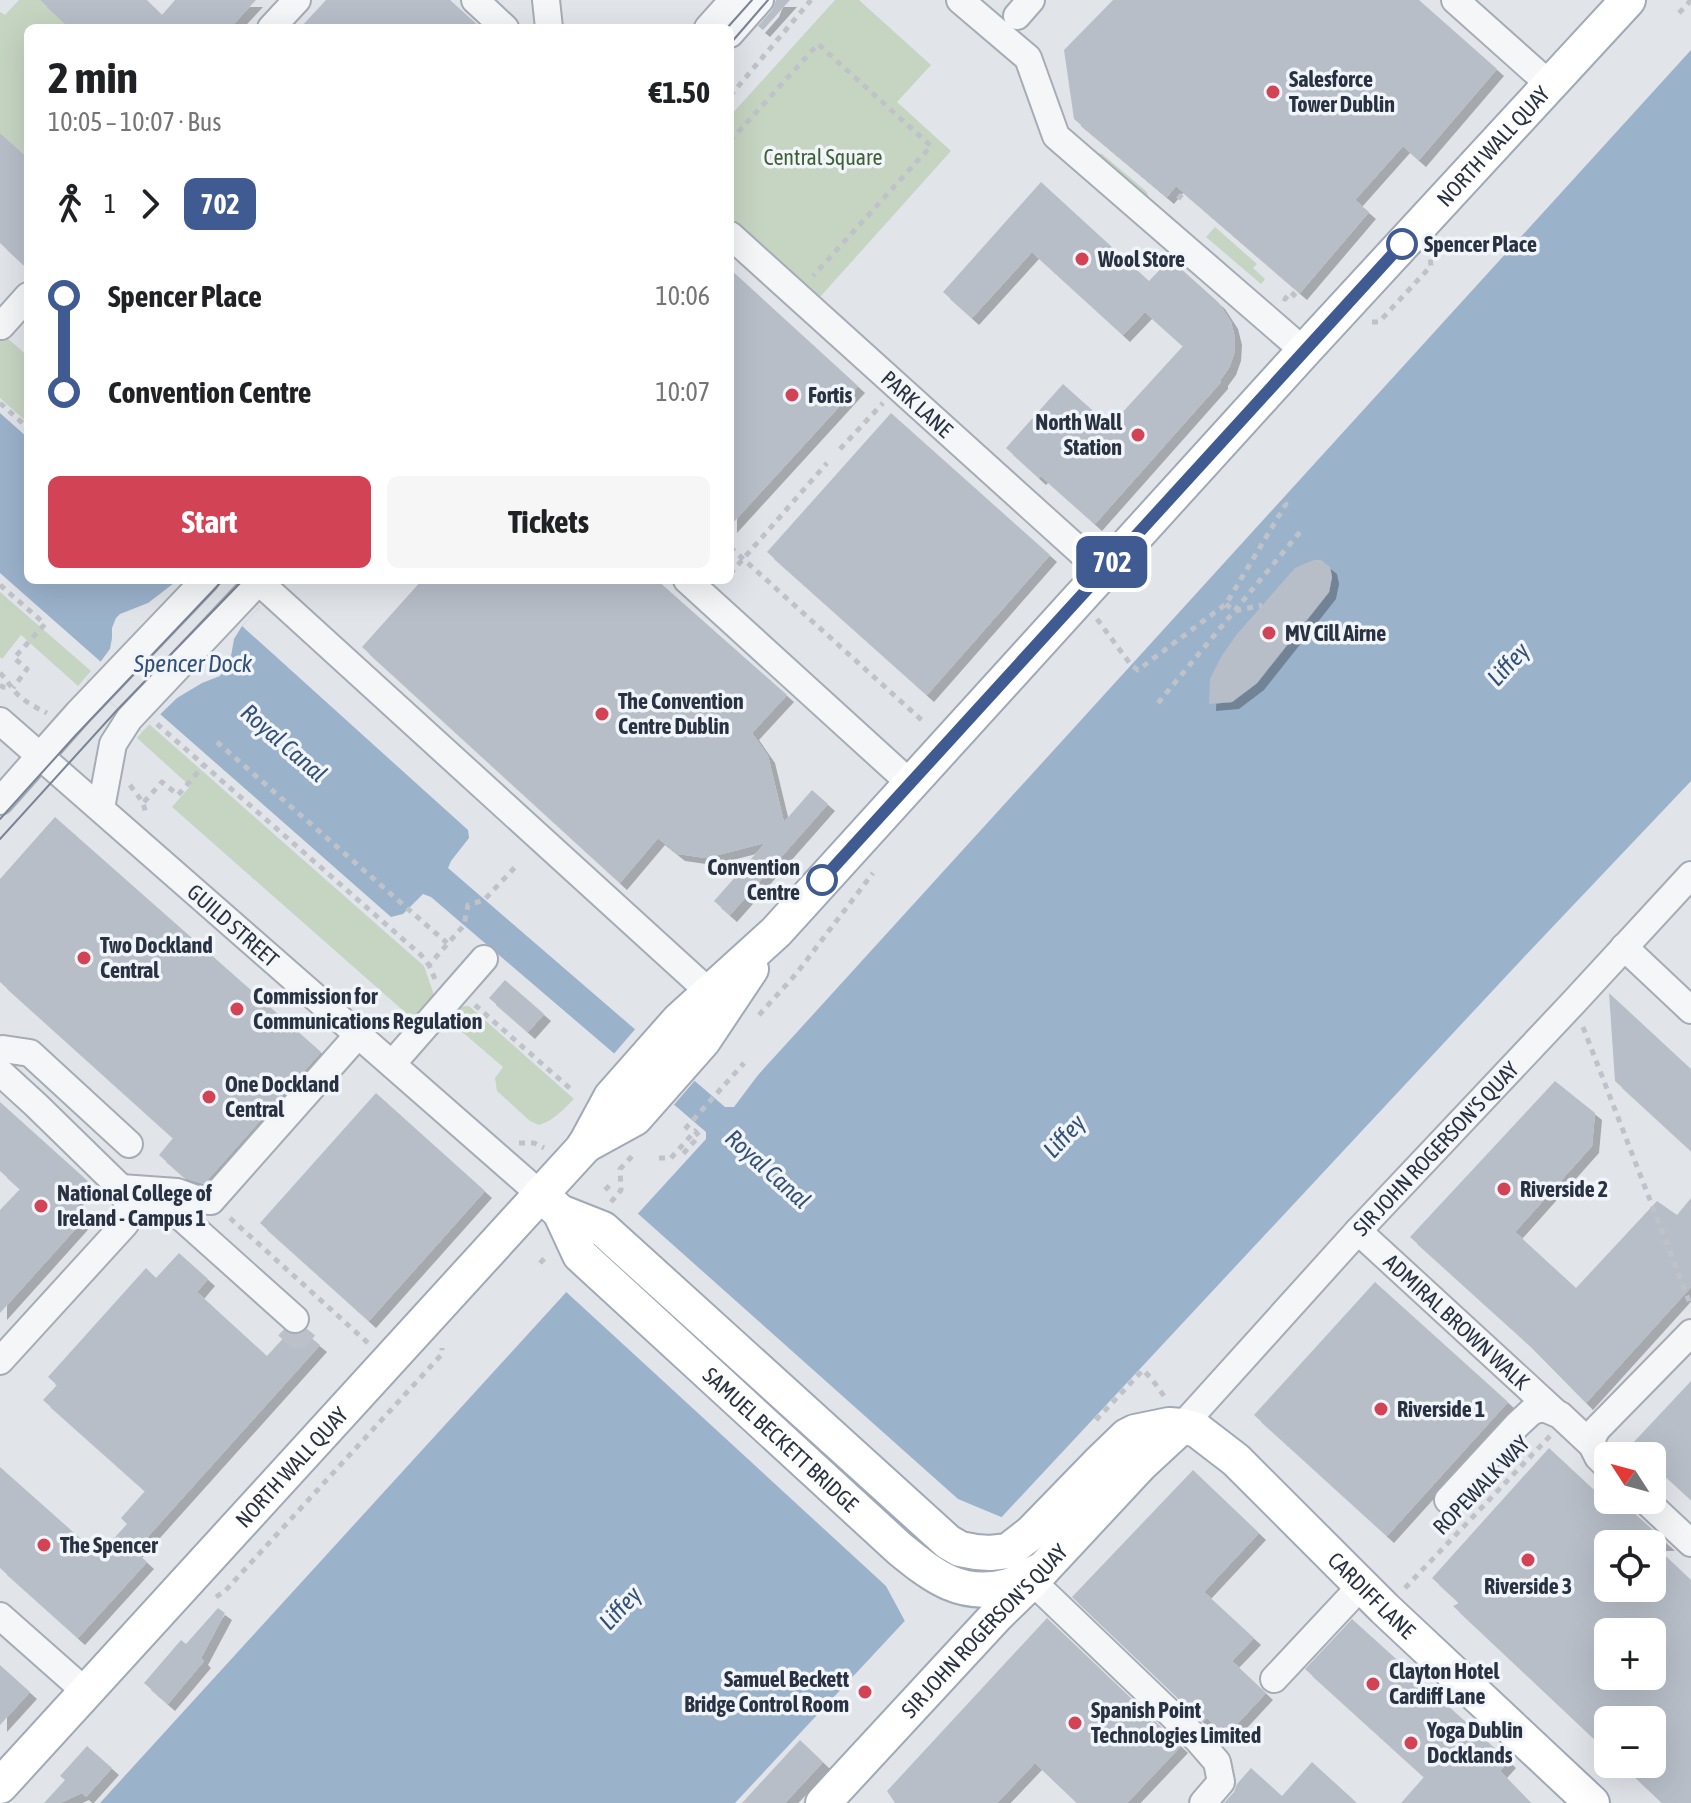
<!DOCTYPE html>
<html lang="en">
<head>
<meta charset="utf-8">
<style>
  :root { --surface:#fff; --page:#f6f6f6; --text:#202124; --muted:#757577; --accent:#d24356 }
  body { margin:0; font-family:"Asap Condensed",sans-serif; background:var(--page); color:var(--text); height:100vh; display:flex; flex-direction:column; font-size:30px; white-space:nowrap }
  * { box-sizing:border-box; margin:0 }
  p { font-size:26px; color:var(--muted) }
  .icon { flex:none; width:44px; height:44px; fill:none; stroke:currentColor; stroke-width:2; stroke-linecap:round; stroke-linejoin:round }
  .map { position:relative; flex:1; overflow:hidden }
  .panel { position:absolute; left:24px; top:24px; width:710px; height:560px; display:flex; flex-direction:column; background:var(--surface); border-radius:12px; box-shadow:0 8px 32px #0002 }
  .panel>* { flex:none }
  .badge { padding:0 16px; border-radius:12px; font-size:28px; line-height:52px }
  .needle { width:52px; rotate:306deg }
  .controls { position:absolute; left:1594px; top:1442px; display:grid; gap:16px }
  .controls a { display:grid; place-items:center; width:72px; height:72px; border-radius:12px; background:var(--surface); box-shadow:0 8px 32px #0002; font-size:40px }
  .map>.badge { position:absolute; translate:-50% -50%; box-shadow:0 0 0 4px #fff }
  .legs { display:flex; align-items:center; gap:12px; height:88px; padding:0 24px; font-size:26px }
  .legs p { margin-inline-start:auto }
  .headline { display:flex; align-items:center; justify-content:space-between; height:136px; padding:0 24px }
  h1 { font-size:44px; font-weight:700; line-height:60px }
  .action { display:flex; gap:16px; margin-top:auto; padding:16px 24px }
  .action a { flex:1; height:92px; border-radius:12px; background:var(--accent); color:#fff; font-size:32px; font-weight:700; line-height:92px; text-align:center }
  .action a+a { background:var(--page); color:var(--text) }
  ul { padding:0 24px; list-style:none }
  li { display:flex; align-items:center; gap:28px; height:96px; font-size:30px }
  li i { display:grid; place-items:center; width:12px; height:100%; margin:0 10px; background:currentColor }
  li i::after { content:''; width:20px; height:20px; margin:-10px; border:6px solid; border-radius:50%; background:var(--surface) }
  li p { margin-inline-start:auto }
  li:first-child i { background:linear-gradient(#0000 50%,currentColor 0) }
  li:last-child i { background:linear-gradient(currentColor 50%,#0000 0) }
  .map>svg:first-child { display:block }
</style>
</head>
<body>
<div class="map">
<svg width="1691" height="1803" viewBox="0 0 1691 1803">
  <defs>
    <filter id="shadow"><feDropShadow dx="7" dy="7" stdDeviation="0" flood-color="#0004"/></filter>
  </defs>
  <rect width="100%" height="100%" fill="#e1e5ea"/>
  <g fill="#c6d4c2">
    <polygon points="19,0 40,0 70,28 28,28 28,158 0,133 0,12 5,15"/>
    <polygon points="835,0 859,0 931,65 897,102 951,151 820,297 730,216 730,116"/>
    <polygon points="1098,153 1102,154 1146,191 1148,195 1147,198 1096,155"/>
    <polygon points="1215,227 1257,264 1253,268 1265,279 1261,284 1206,237"/>
    <polygon points="0,332 28,356 28,423 0,398"/>
    <polygon points="0,592 91,671 78,686 21,635 2,659 0,657"/>
    <polygon points="149,724 424,966 435,998 415,1021 172,807 190,786 137,738"/>
    <path d="M469,1006L574,1099C563,1110 554,1120 539,1125L530,1121L497,1091L495,1078L503,1067L446,1018L456,1007Z"/>
  </g>
  <polygon fill="#9bb2cb" points="1691,50 1691,781 1525,956 735,1803 100,1803 706,1139 706,1132 431,897 423,894 403,914 391,917 160,714 142,732 87,680 101,662 0,573 0,413 28,438 28,580 230,580 260,607 242,626 468,830 469,838 451,861 448,868 725,1107 734,1107 758,1075"/>
  <g fill="#e1e5ea">
    <polygon points="178,580 230,580 260,607 242,626 234,639 230,662 220,676 202,683 177,698 142,732 87,680 110,649 112,638 112,628 116,618 120,614 148,603"/>
    <polygon points="637,1027 697,1078 672,1107 612,1056"/>
    <polygon points="635,1211 958,1499 1006,1519 907,1625 886,1586 563,1289"/>
  </g>
  <g fill="#b8bec8" fill-rule="evenodd" filter="url(#shadow)">
    <polygon points="40,0 147,0 162,15 175,0 256,0 230,28 70,28"/>
    <polygon points="326,0 450,0 481,28 300,28"/>
    <polygon points="776,0 790,0 763,30 758,26 772,10"/>
    <polygon points="1113,0 1419,0 1497,69 1419,160 1403,146 1355,200 1369,212 1300,293 1176,186 1167,197 1074,119 1064,50"/>
    <polygon points="0,133 28,158 28,269 0,243"/>
    <polygon points="1041,182 1149,281 1170,259 1218,302 1231,322 1235,338 1234,354 1229,368 1221,379 1221,382 1095,524 1041,476 1039,478 1006,448 1063,384 1110,426 1183,346 1145,312 1123,335 1032,252 972,318 943,292"/>
    <polygon points="730,269 858,386 730,526"/>
    <polygon points="891,413 1050,555 927,695 767,552"/>
    <polygon points="1314,560 1321,560 1330,567 1332,577 1329,592 1257,683 1232,702 1209,704 1210,679 1221,657 1237,634 1295,568"/>
    <polygon points="422,580 657,580 787,695 752,733 768,756 784,822 812,790 828,804 730,915 714,901 765,843 706,858 678,854 658,838 620,883 362,647"/>
    <polygon points="55,817 321,1052 204,1184 185,1178 159,1155 173,1138 0,982 0,879"/>
    <polygon points="505,980 544,1014 528,1032 489,998"/>
    <polygon points="1609,993 1691,1069 1691,1151 1615,1081"/>
    <polygon points="1555,1081 1595,1113 1592,1146 1515,1232 1576,1288 1657,1201 1677,1215 1691,1198 1691,1287 1586,1403 1526,1342 1410,1237"/>
    <polygon points="376,1093 485,1191 369,1321 260,1223"/>
    <polygon points="0,1102 90,1183 73,1202 88,1215 0,1313 0,1210 20,1189 0,1171"/>
    <polygon points="179,1253 208,1279 197,1292 267,1356 288,1333 299,1334 304,1332 320,1345 135,1551 147,1562 78,1638 0,1568 0,1467 99,1555 127,1524 121,1518 145,1491 43,1400 57,1385 48,1377 146,1268 156,1278"/>
    <polygon points="1375,1282 1508,1402 1387,1536 1254,1415"/>
    <polygon points="1691,1381 1691,1500 1652,1464 1652,1456 1643,1456 1631,1445"/>
    <path d="M1549,1448L1606,1501L1620,1500L1668,1544H1653L1691,1580V1803H1662L1621,1764H1652V1720H1608V1752L1453,1606L1459,1603L1432,1578ZM1608,1544H1652V1588H1608ZM1608,1632H1652V1676H1608Z"/>
    <polygon points="1193,1470 1259,1533 1204,1592 1254,1638 1232,1661 1266,1693 1226,1736 1207,1718 1203,1722 1072,1597"/>
    <polygon points="218,1608 225,1613 201,1658 204,1661 168,1704 144,1683 181,1640 186,1644"/>
    <polygon points="1047,1618 1181,1746 1127,1803 1077,1803 1035,1763 997,1803 895,1803 887,1791"/>
    <polygon points="1352,1619 1509,1761 1500,1771 1531,1803 1401,1803 1424,1777 1305,1669"/>
    <polygon points="0,1665 30,1692 0,1725"/>
    <polygon points="800,1740 823,1762 785,1803 742,1803"/>
    <polygon points="87,1746 112,1768 86,1797 82,1793 60,1803 44,1803 65,1780 60,1776"/>
    <polygon points="1312,1762 1357,1803 1224,1803 1234,1792 1237,1784 1251,1768 1282,1796"/>
  </g>
  <g fill="none" stroke-linecap="round" stroke-linejoin="round">
    <polyline stroke="#bcc1c9" stroke-width="26" stroke-dasharray="26 13" stroke-linecap="butt" points="287,1326 298,1336 305,1327 295,1319"/>
    <g stroke="#a6acb5" stroke-width="30">
      <g id="minor">
        <polyline points="475,0 505,28"/>
        <polyline points="546,0 549,28"/>
        <polyline points="960,0 1028,58 1056,136 1304,351"/>
        <polyline points="1455,0 1549,84"/>
        <polyline points="1017,16 1031,0"/>
        <polyline points="271,28 297,0"/>
        <polyline points="708,28 733,0"/>
        <polyline points="730,34 760,0"/>
        <path id="s1" d="M730,235L1103,572"/>
        <polyline points="1,326 28,296"/>
        <polyline points="257,580 708,991"/>
        <polyline points="687,580 911,784"/>
        <path id="s2" d="M0,721L540,1194"/>
        <polyline points="0,801 78,713 205,580"/>
        <polyline points="101,808 113,744 129,719 260,580"/>
        <polyline points="1624,947 1691,1010"/>
        <polyline points="0,1051 3,1049 30,1053 129,1144"/>
        <polyline points="392,1064 484,959"/>
        <polyline points="0,1072 36,1105 121,1188 129,1208 125,1224 0,1361"/>
        <polyline points="121,1188 177,1192 199,1200 211,1201 358,1035"/>
        <polyline points="140,1204 156,1198 180,1216 295,1319"/>
        <path id="s3" d="M1358,1231L1555,1412"/>
        <path id="s4" d="M1182,1426L1358,1231L1573,1003L1691,875"/>
        <polyline points="1592,1445 1593,1436 1597,1429 1691,1333"/>
        <polyline points="1448,1500 1517,1425 1531,1412 1538,1409 1546,1409 1560,1415 1592,1445 1598,1457 1608,1467"/>
        <polyline points="1645,1500 1691,1543"/>
        <polyline points="1032,1581 1197,1739 1217,1762 1221,1782 1203,1803"/>
        <polyline points="0,1616 86,1692"/>
        <polyline points="1274,1679 1362,1585"/>
      </g>
    </g>
    <g stroke="#a0a9b6" stroke-width="38">
      <g id="major">
        <polyline points="584,1146 635,1118 703,1041 751,969"/>
        <path id="s5" d="M540,1194L560,1212L603,1229L948,1542L960,1549L976,1552L990,1553L1008,1551L1031,1533L1098,1464L1127,1436L1135,1432L1169,1425L1182,1426L1197,1430L1236,1460L1385,1609L1592,1803"/>
        <path id="s6" d="M560,1212L580,1255L900,1549C933,1576 962,1599 1008,1586C1020,1583 1030,1574 1042,1570"/>
        <path id="s7" d="M0,1786L584,1147L611,1097L679,1020L776,932L1304,351L1628,0"/>
        <path id="s8" d="M823,1803L997,1615L1032,1581L1141,1464L1182,1426"/>
      </g>
    </g>
    <g stroke="#bfc3c9" stroke-width="5" stroke-dasharray="6 6" stroke-linecap="butt">
      <polyline points="1679,13 1691,0"/>
      <polyline points="730,96 811,0"/>
      <polyline points="730,141 818,44 931,146 813,276"/>
      <polyline points="1178,199 1186,189"/>
      <polyline points="1283,298 1285,299 1291,292 1296,297"/>
      <polyline points="1372,322 1379,322 1431,266 1430,256"/>
      <polyline points="0,403 28,428"/>
      <polyline points="840,449 883,403"/>
      <polyline points="730,547 926,724"/>
      <polyline points="730,574 827,463"/>
      <polyline points="0,585 45,624 14,658 27,669 13,688"/>
      <polyline points="1226,604 1234,611 1262,605"/>
      <polyline points="1097,619 1131,665 1138,670 1226,604 1286,504 1282,500"/>
      <path d="M0,673C6,679 8,683 13,689C21,700 35,707 47,713"/>
      <polyline points="0,685 3,687 11,688"/>
      <polyline points="1158,703 1300,532"/>
      <polyline points="157,724 421,955 429,965"/>
      <polyline points="217,742 447,943"/>
      <path d="M130,785C138,797 143,799 146,814"/>
      <polyline points="144,802 162,782 178,795 204,765"/>
      <polyline points="435,979 429,965 464,925 468,905 484,900 518,864"/>
      <polyline points="475,1005 573,1091"/>
      <polyline points="759,1015 796,974 873,873"/>
      <polyline points="1583,1027 1691,1306"/>
      <polyline points="685,1129 744,1063"/>
      <polyline points="519,1143 534,1143 544,1148"/>
      <polyline points="659,1158 671,1158 695,1131 699,1136 682,1155"/>
      <polyline points="605,1190 610,1185"/>
      <polyline points="611,1202 621,1190 620,1169 635,1153"/>
      <polyline points="230,1218 368,1343"/>
      <polyline points="540,1263 548,1255"/>
      <polyline points="1096,1420 1143,1370 1151,1378 1164,1396"/>
      <polyline points="1405,1588 1550,1436"/>
      <polyline points="216,1597 225,1591 442,1354 442,1348"/>
    </g>
    <use href="#minor" stroke="#f4f6f8" stroke-width="26"/>
    <use href="#major" stroke="#fff" stroke-width="34"/>
    <g stroke="#7a8494" stroke-width="2">
      <polyline points="727,28 752,0"/>
      <polyline points="730,44 768,0"/>
      <polyline points="0,819 75,736 223,580"/>
      <polyline points="0,839 118,709 243,580"/>
    </g>
  </g>
  <g fill="none" stroke-linecap="round" stroke-linejoin="round">
    <g stroke="#fff" stroke-width="18">
      <polyline id="line-1" points="822,880 1402,244"/>
    </g>
    <use href="#line-1" stroke="#3f5b92" stroke-width="12"/>
  </g>
  <g fill="#d24356" stroke="#f1f4f8" stroke-width="3">
    <circle cx="1273" cy="92" r="8"/>
    <circle cx="1082" cy="259" r="8"/>
    <circle cx="792" cy="395" r="8"/>
    <circle cx="1138" cy="435" r="8"/>
    <circle cx="1269" cy="633" r="8"/>
    <circle cx="602" cy="714" r="8"/>
    <circle cx="84" cy="958" r="8"/>
    <circle cx="237" cy="1009" r="8"/>
    <circle cx="209" cy="1097" r="8"/>
    <circle cx="1504" cy="1189" r="8"/>
    <circle cx="41" cy="1206" r="8"/>
    <circle cx="1381" cy="1409" r="8"/>
    <circle cx="44" cy="1545" r="8"/>
    <circle cx="1528" cy="1560" r="8"/>
    <circle cx="1373" cy="1684" r="8"/>
    <circle cx="865" cy="1692" r="8"/>
    <circle cx="1075" cy="1723" r="8"/>
    <circle cx="1411" cy="1743" r="8"/>
  </g>
  <g fill="#fff" stroke="#3f5b92" stroke-width="4">
    <circle cx="1402" cy="244" r="14"/>
    <circle cx="822" cy="880" r="14"/>
  </g>
  <g text-anchor="middle" dominant-baseline="central" stroke-width="7" stroke-linejoin="round" paint-order="stroke">
    <g font-size="22" font-weight="bold" fill="#293243" stroke="#f1f4f8" text-anchor="start">
      <text x="1289" y="79">Salesforce<tspan x="1289" dy="25">Tower Dublin</tspan></text>
      <text x="1098" y="259">Wool Store</text>
      <text x="808" y="395">Fortis</text>
      <text x="1122" y="422" text-anchor="end">North Wall<tspan x="1122" dy="25">Station</tspan></text>
      <text x="1285" y="633">MV Cill Airne</text>
      <text x="618" y="701">The Convention<tspan x="618" dy="25">Centre Dublin</tspan></text>
      <text x="100" y="945">Two Dockland<tspan x="100" dy="25">Central</tspan></text>
      <text x="253" y="996">Commission for<tspan x="253" dy="25">Communications Regulation</tspan></text>
      <text x="225" y="1084">One Dockland<tspan x="225" dy="25">Central</tspan></text>
      <text x="1520" y="1189">Riverside 2</text>
      <text x="57" y="1193">National College of<tspan x="57" dy="25">Ireland - Campus 1</tspan></text>
      <text x="1397" y="1409">Riverside 1</text>
      <text x="60" y="1545">The Spencer</text>
      <text x="1528" y="1586" text-anchor="middle">Riverside 3</text>
      <text x="1389" y="1671">Clayton Hotel<tspan x="1389" dy="25">Cardiff Lane</tspan></text>
      <text x="849" y="1679" text-anchor="end">Samuel Beckett<tspan x="849" dy="25">Bridge Control Room</tspan></text>
      <text x="1091" y="1710">Spanish Point<tspan x="1091" dy="25">Technologies Limited</tspan></text>
      <text x="1427" y="1730">Yoga Dublin<tspan x="1427" dy="25">Docklands</tspan></text>
    </g>
    <g font-size="22" fill="#293243" stroke="#f1f4f8">
      <text stroke="none"><textPath href="#s7" startOffset="2220">NORTH WALL QUAY</textPath></text>
      <text stroke="none"><textPath href="#s1" startOffset="252">PARK LANE</textPath></text>
      <text stroke="none"><textPath href="#s2" startOffset="310">GUILD STREET</textPath></text>
      <text stroke="none"><textPath href="#s4" startOffset="376">SIR JOHN ROGERSON'S QUAY</textPath></text>
      <text stroke="none"><textPath href="#s3" startOffset="134">ADMIRAL BROWN WALK</textPath></text>
      <text stroke="none"><textPath href="#s6" startOffset="320">SAMUEL BECKETT BRIDGE</textPath></text>
      <text stroke="none"><textPath href="#s7" startOffset="432">NORTH WALL QUAY</textPath></text>
      <text transform="translate(1481 1485) rotate(-46)">ROPEWALK WAY</text>
      <text stroke="none"><textPath href="#s5" startOffset="1080">CARDIFF LANE</textPath></text>
      <text stroke="none"><textPath href="#s8" startOffset="236">SIR JOHN ROGERSON'S QUAY</textPath></text>
    </g>
    <g font-size="22" fill="#3d5f36" stroke="#f1f4f8">
      <text x="823" y="157">Central Square</text>
    </g>
    <g font-size="22" font-weight="bold" fill="#293243" stroke="#f1f4f8" text-anchor="start">
      <text x="1424" y="244">Spencer Place</text>
      <text x="800" y="867" text-anchor="end">Convention<tspan x="800" dy="25">Centre</tspan></text>
    </g>
    <g font-size="24" font-style="italic" fill="#325078" stroke="#f1f4f8">
      <text x="193" y="663">Spencer Dock</text>
      <text transform="translate(1508 664) rotate(-47)">Liffey</text>
      <text transform="translate(284 743) rotate(41)">Royal Canal</text>
      <text transform="translate(1064 1136) rotate(-47)">Liffey</text>
      <text transform="translate(768 1169) rotate(42)">Royal Canal</text>
      <text transform="translate(620 1608) rotate(-47)">Liffey</text>
    </g>
  </g>
</svg>
<div class="controls">
<a><svg class="needle" viewBox="-14 -14 28 28"><path d="M0-13l5 13h-10z" fill="#e53935"/><path d="M0 13l5-13h-10z" fill="#757577"/></svg></a>
<a><svg class="icon" aria-label="locate" viewBox="0 0 24 24"><circle cx="12" cy="12" r="6"/><path d="M12 2v4M12 18v4M2 12h4M18 12h4"/></svg></a>
<a>+</a>
<a>−</a>
</div>
<b class="badge" style="left:1112px;top:562px;background:#3f5b92;color:#fff">702</b>
<section class="panel">
<div class="headline"><div><h1>2 min</h1><p>10:05 – 10:07 · Bus</p></div><b>€1.50</b></div>
<div class="legs"><svg class="icon" aria-label="walk" viewBox="0 0 24 24"><circle cx="13" cy="4" r="2"/><path d="M13 8l-2 6 4 7M11 14l-3 7M7 12l3-4h3l4 4"/></svg>1<svg class="icon" aria-label="forward" viewBox="0 0 24 24"><path d="M9 5l7 7-7 7"/></svg><b class="badge" style="background:#3f5b92;color:#fff">702</b></div>
<ul>
<li><i style="color:#3f5b92"></i><b>Spencer Place</b><p>10:06</p></li>
<li><i style="color:#3f5b92"></i><b>Convention Centre</b><p>10:07</p></li>
</ul>
<div class="action"><a>Start</a><a>Tickets</a></div>
</section>
</div>
</body>
</html>
